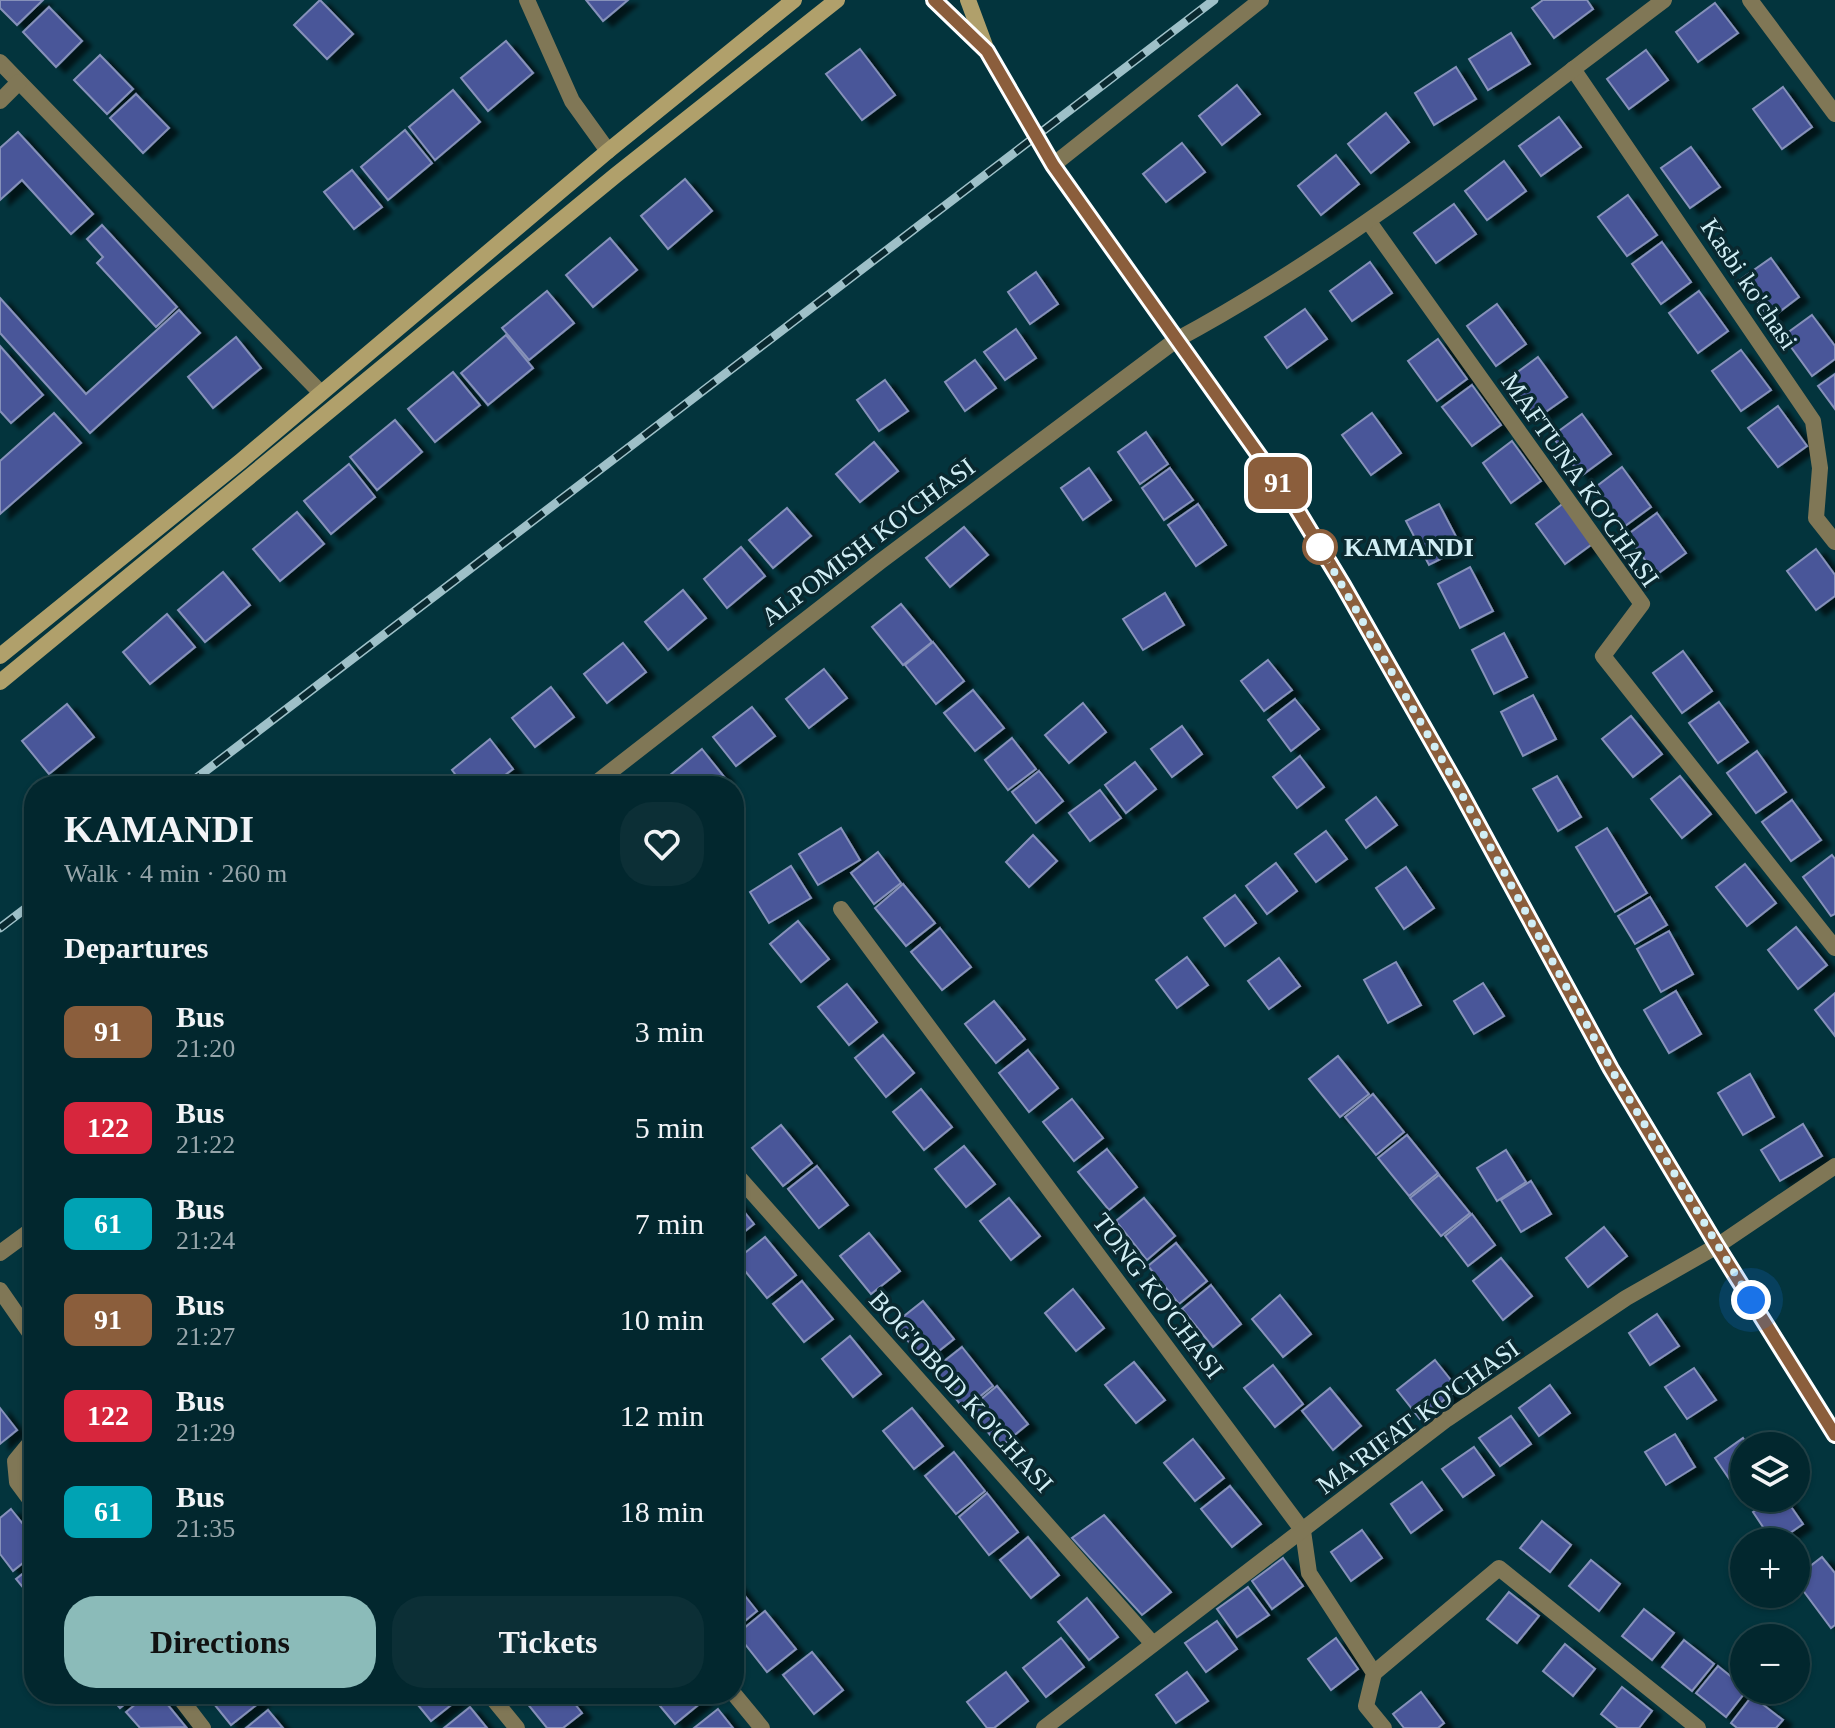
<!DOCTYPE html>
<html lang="en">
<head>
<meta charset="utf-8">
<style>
  :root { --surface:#02272e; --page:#0c2f36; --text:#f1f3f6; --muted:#96a5aa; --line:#23444a; --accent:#8bbbb9 }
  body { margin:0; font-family:Georgia,serif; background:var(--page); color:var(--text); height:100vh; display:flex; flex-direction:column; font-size:30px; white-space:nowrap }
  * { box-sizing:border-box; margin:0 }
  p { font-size:26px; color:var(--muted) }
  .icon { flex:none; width:44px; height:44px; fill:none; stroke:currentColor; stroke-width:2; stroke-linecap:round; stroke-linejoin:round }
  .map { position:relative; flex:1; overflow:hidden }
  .drawer { position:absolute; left:24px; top:776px; width:720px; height:928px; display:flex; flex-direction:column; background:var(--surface); border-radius:32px; box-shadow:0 2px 6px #0004,0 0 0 2px var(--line) }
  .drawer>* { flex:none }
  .badge { padding:0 16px; border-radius:12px; font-size:28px; line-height:52px }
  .buttons { position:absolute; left:1730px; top:1432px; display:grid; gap:16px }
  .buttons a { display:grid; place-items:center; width:80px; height:80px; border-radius:50%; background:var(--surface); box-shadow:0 2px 6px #0004,0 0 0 2px var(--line); font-size:40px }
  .you { position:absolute; width:40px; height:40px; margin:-20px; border:6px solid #fff; border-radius:50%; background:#1a73e8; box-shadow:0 0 0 12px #1a73e833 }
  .map>.badge { position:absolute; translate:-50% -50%; box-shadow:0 0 0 4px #fff }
  h2 { padding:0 40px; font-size:30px; line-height:72px }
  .round { display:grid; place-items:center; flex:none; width:84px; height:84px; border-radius:32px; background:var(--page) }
  .summary { display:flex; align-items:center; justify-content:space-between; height:136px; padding:0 40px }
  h1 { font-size:38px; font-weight:800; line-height:60px }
  .primary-button { display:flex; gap:16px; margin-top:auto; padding:16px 40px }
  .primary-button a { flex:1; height:92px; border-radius:32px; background:var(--accent); color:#111; font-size:32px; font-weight:800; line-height:92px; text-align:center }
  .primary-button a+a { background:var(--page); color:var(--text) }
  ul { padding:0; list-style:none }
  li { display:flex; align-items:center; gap:24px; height:96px; padding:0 40px }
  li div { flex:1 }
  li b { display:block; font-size:30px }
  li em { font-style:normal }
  li .badge { min-width:88px; font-weight:700; text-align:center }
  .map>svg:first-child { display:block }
</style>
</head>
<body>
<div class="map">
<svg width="1835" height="1728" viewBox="0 0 1835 1728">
  <defs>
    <filter id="shadow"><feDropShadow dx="9" dy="5" stdDeviation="2" flood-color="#0009"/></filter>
  </defs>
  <rect width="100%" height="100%" fill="#03343d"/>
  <g fill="#4a5799" stroke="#8691ba" stroke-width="2" filter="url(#shadow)">
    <polygon points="0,0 43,0 17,25 0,8"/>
    <polygon points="320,0 353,34 327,59 294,25"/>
    <polygon points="586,0 628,0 603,21"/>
    <polygon points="1543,0 1587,0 1593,9 1554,38 1532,8"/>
    <polygon points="1715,3 1738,33 1698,62 1676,32"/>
    <polygon points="49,7 82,41 56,67 23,32"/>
    <polygon points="1511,33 1530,64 1488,90 1469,59"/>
    <polygon points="506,41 533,73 488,111 461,78"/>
    <polygon points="860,49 895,95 862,120 826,74"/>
    <polygon points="1646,50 1668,80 1629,109 1607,79"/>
    <polygon points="100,55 133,89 107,114 74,80"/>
    <polygon points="1456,67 1476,99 1434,125 1415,93"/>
    <polygon points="1237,85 1260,114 1222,145 1199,116"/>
    <polygon points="1783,87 1812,127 1782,149 1753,109"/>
    <polygon points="453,90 480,122 435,160 409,127"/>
    <polygon points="136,94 169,128 143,153 110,118"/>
    <polygon points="1386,113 1409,142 1371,173 1348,144"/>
    <polygon points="1559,117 1581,147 1541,176 1519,146"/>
    <polygon points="405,130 432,163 388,200 361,167"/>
    <polygon points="18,132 93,214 71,234 22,180 0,200 0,148"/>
    <polygon points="1182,143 1205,172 1166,202 1143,174"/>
    <polygon points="1691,147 1720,187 1690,208 1661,168"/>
    <polygon points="1336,155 1359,184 1321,215 1298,186"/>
    <polygon points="1504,161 1526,191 1487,220 1465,191"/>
    <polygon points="352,170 382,207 354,229 324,192"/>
    <polygon points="685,179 712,211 668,249 641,216"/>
    <polygon points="1628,195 1657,235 1627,256 1598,217"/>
    <polygon points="1454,204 1476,234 1436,263 1414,233"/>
    <polygon points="102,225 177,307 156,327 97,263 103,257 87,239"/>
    <polygon points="610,238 637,270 593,307 566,275"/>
    <polygon points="1662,242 1691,282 1661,304 1632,264"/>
    <polygon points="1771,258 1799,297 1770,319 1741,279"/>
    <polygon points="1370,262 1392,293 1352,321 1330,291"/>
    <polygon points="1036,272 1058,304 1030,324 1008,292"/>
    <polygon points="547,291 574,323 529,360 502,328"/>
    <polygon points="1699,291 1728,331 1698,353 1669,313"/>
    <polygon points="0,298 86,394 179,310 200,333 90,433 0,333"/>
    <polygon points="1497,304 1526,344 1496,366 1467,326"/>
    <polygon points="1305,309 1327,339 1287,368 1265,337"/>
    <polygon points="1812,315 1835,346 1835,359 1812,376 1783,336"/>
    <polygon points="1016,329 1036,358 1005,380 984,352"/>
    <polygon points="506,335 533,368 488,405 461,373"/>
    <polygon points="236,337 261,368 213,408 188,377"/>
    <polygon points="1438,339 1467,379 1437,401 1408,361"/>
    <polygon points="0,346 43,395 11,423 0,411"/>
    <polygon points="1741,350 1771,390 1741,411 1712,371"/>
    <polygon points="1538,357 1567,397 1537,418 1508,379"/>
    <polygon points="975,360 996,388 965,411 945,382"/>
    <polygon points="453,372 480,405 435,442 408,409"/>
    <polygon points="1835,374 1835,409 1818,386"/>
    <polygon points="885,380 908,411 879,431 857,400"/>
    <polygon points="1472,385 1501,425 1472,446 1442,407"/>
    <polygon points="1778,406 1807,446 1778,467 1748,428"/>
    <polygon points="54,413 81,443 0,514 0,461"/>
    <polygon points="1372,413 1401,453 1371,475 1342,435"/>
    <polygon points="1582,414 1611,454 1581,476 1552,436"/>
    <polygon points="395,420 422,452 377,490 350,457"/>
    <polygon points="1146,432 1168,464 1140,484 1118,452"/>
    <polygon points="1512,441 1541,481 1511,503 1483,463"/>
    <polygon points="874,442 898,471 860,502 836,474"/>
    <polygon points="349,464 375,497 331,534 304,501"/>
    <polygon points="1622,467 1651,507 1621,529 1593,489"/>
    <polygon points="1089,468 1111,500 1083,520 1061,488"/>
    <polygon points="1170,468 1193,500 1164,520 1142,488"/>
    <polygon points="1565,502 1595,542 1565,564 1536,524"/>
    <polygon points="1198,504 1226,545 1196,566 1168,525"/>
    <polygon points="1439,504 1462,548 1429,565 1406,521"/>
    <polygon points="787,508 811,536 773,568 749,540"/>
    <polygon points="297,512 324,544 280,581 253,549"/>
    <polygon points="1657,513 1686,553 1656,575 1627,535"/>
    <polygon points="964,527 988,555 950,587 926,558"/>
    <polygon points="741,547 765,576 727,608 704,579"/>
    <polygon points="1816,549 1835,575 1835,596 1816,610 1787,571"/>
    <polygon points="1470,567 1493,611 1460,628 1438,584"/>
    <polygon points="223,572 250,605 205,642 178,610"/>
    <polygon points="683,590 706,618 668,650 645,622"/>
    <polygon points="1165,593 1184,625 1143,650 1123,619"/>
    <polygon points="901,604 932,642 903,665 872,627"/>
    <polygon points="167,614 195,647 150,684 123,652"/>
    <polygon points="1504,633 1527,677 1494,694 1472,650"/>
    <polygon points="933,642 964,681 936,704 905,665"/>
    <polygon points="623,643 646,672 607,703 584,674"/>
    <polygon points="1683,651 1712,691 1682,713 1653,673"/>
    <polygon points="1268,660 1292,690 1264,711 1241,681"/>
    <polygon points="824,669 847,698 809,728 786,699"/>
    <polygon points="551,687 574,717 535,747 512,718"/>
    <polygon points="973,690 1004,728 975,751 944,713"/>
    <polygon points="1533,695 1556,739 1523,756 1501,712"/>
    <polygon points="1295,699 1319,729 1291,751 1268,720"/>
    <polygon points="1719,702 1748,742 1718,763 1689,723"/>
    <polygon points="1083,703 1106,732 1069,763 1045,735"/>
    <polygon points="67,704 94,737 49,774 22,741"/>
    <polygon points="752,707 775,736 736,766 713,737"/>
    <polygon points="1631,716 1662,754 1633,777 1602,739"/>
    <polygon points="1182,726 1202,754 1172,777 1151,749"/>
    <polygon points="1012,738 1036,769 1008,790 985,760"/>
    <polygon points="490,739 513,769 491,786 464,786 452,770"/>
    <polygon points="702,749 725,778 716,786 669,786 664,780"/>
    <polygon points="1757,751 1786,792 1756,813 1727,773"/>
    <polygon points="1300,756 1324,787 1297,808 1273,777"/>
    <polygon points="1135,762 1156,789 1126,813 1105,785"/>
    <polygon points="1039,771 1063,801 1036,823 1012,792"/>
    <polygon points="1557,776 1581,817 1558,831 1533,789"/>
    <polygon points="1680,776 1711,814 1682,838 1651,799"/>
    <polygon points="1100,790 1121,818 1090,841 1069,813"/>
    <polygon points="1376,797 1397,825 1366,848 1346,820"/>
    <polygon points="1792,800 1821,840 1791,861 1762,822"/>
    <polygon points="841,828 860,860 818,885 799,854"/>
    <polygon points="1607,828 1647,893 1615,912 1576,847"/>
    <polygon points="1326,831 1347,859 1316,882 1295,854"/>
    <polygon points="1033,835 1057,861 1029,887 1006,862"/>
    <polygon points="878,852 901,883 874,904 851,873"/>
    <polygon points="1832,855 1835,859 1835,914 1831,916 1803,877"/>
    <polygon points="1276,863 1297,891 1267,914 1246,886"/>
    <polygon points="1745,864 1776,903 1747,926 1716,887"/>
    <polygon points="791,866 811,898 769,923 750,892"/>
    <polygon points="1406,867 1434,908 1404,929 1376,888"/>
    <polygon points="903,884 935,923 906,946 875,908"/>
    <polygon points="1235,895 1256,923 1225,946 1204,918"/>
    <polygon points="1650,897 1667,925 1635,944 1618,916"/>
    <polygon points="798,921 829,959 801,982 770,944"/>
    <polygon points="1796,927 1827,965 1798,989 1768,950"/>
    <polygon points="940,928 971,967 942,990 911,952"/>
    <polygon points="1669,931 1693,974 1661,992 1637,949"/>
    <polygon points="1187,957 1208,985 1177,1008 1156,980"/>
    <polygon points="1279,958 1300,986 1269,1009 1248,981"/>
    <polygon points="1396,962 1421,1005 1388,1023 1364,980"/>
    <polygon points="1483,983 1504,1016 1474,1034 1454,1001"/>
    <polygon points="847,984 877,1022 849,1045 818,1007"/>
    <polygon points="1676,991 1701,1034 1669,1053 1644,1010"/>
    <polygon points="1835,993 1835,1036 1815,1010"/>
    <polygon points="994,1001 1025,1039 996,1063 965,1024"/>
    <polygon points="883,1035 914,1073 886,1097 855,1058"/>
    <polygon points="1028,1050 1058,1088 1029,1112 999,1073"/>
    <polygon points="1338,1056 1369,1094 1340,1117 1309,1079"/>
    <polygon points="1750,1074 1774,1117 1743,1135 1718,1093"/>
    <polygon points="921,1089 952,1127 924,1150 893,1112"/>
    <polygon points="1373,1094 1404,1132 1376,1155 1345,1117"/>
    <polygon points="1072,1099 1103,1138 1074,1161 1043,1122"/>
    <polygon points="1803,1124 1822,1156 1780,1181 1761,1150"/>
    <polygon points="781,1125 812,1163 783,1186 752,1148"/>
    <polygon points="1407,1135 1438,1173 1409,1196 1378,1158"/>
    <polygon points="964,1146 995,1184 966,1207 935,1169"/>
    <polygon points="1107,1149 1137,1187 1109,1210 1078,1172"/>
    <polygon points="1506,1150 1526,1182 1497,1201 1477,1168"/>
    <polygon points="817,1166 848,1205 819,1228 788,1189"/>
    <polygon points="1439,1175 1470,1213 1441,1236 1410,1198"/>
    <polygon points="1531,1181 1551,1214 1521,1232 1501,1200"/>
    <polygon points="1009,1198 1040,1236 1011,1260 980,1221"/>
    <polygon points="1144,1198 1175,1236 1147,1260 1116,1221"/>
    <polygon points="734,1199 754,1224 734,1240"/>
    <polygon points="1472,1214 1495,1245 1468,1266 1445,1236"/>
    <polygon points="1604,1227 1627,1256 1588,1287 1566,1258"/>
    <polygon points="869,1233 900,1271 871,1294 840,1256"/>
    <polygon points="765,1237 796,1275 767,1298 736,1260"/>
    <polygon points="1176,1243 1207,1281 1179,1304 1148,1266"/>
    <polygon points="1501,1258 1532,1296 1503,1320 1473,1281"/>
    <polygon points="802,1281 833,1319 804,1342 773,1304"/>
    <polygon points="1211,1285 1241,1324 1213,1347 1182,1309"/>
    <polygon points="1073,1289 1104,1328 1076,1351 1045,1313"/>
    <polygon points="1280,1295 1311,1334 1283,1357 1252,1319"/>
    <polygon points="923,1301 954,1339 925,1362 894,1324"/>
    <polygon points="1657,1314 1679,1346 1650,1365 1629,1333"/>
    <polygon points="850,1336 881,1374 853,1397 822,1359"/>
    <polygon points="962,1347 993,1386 964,1409 933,1370"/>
    <polygon points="1435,1360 1458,1389 1420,1419 1397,1390"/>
    <polygon points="1134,1362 1165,1400 1136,1423 1105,1385"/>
    <polygon points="1273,1365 1303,1404 1275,1427 1244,1388"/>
    <polygon points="1694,1368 1716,1400 1687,1419 1665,1387"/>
    <polygon points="1550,1385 1570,1413 1539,1436 1519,1408"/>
    <polygon points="997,1386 1028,1424 1000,1447 969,1409"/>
    <polygon points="1330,1388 1361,1426 1333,1450 1302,1411"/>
    <polygon points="0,1408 17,1430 0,1444"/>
    <polygon points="912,1408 943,1446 914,1469 883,1431"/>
    <polygon points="1511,1416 1531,1444 1500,1466 1479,1438"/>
    <polygon points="1675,1434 1695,1467 1666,1485 1645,1452"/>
    <polygon points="1743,1438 1749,1446 1744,1446 1744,1484 1736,1489 1715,1458"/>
    <polygon points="1193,1439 1224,1478 1195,1501 1164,1463"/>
    <polygon points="1474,1447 1494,1475 1463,1497 1442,1469"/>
    <polygon points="954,1452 985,1491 956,1514 925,1476"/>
    <polygon points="1422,1482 1442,1510 1411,1533 1391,1504"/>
    <polygon points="1230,1486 1261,1524 1232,1547 1201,1509"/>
    <polygon points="987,1493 1018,1532 989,1555 959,1517"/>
    <polygon points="1773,1498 1785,1498 1803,1524 1777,1542 1773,1542 1753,1512"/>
    <polygon points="11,1509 34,1538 34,1554 13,1571 0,1554 0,1518"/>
    <polygon points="1104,1515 1171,1592 1142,1615 1072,1538"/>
    <polygon points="1542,1521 1571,1545 1550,1572 1520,1548"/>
    <polygon points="1362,1530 1382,1558 1351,1581 1331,1552"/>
    <polygon points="1028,1537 1059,1575 1031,1598 1000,1560"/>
    <polygon points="1822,1557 1835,1573 1835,1625 1831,1628 1796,1581 1796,1577"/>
    <polygon points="1283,1558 1303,1586 1272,1609 1252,1581"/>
    <polygon points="1591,1560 1620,1584 1599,1611 1569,1586"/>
    <polygon points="34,1565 34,1601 16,1579"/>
    <polygon points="734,1582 757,1611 734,1630"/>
    <polygon points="1248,1587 1269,1615 1237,1637 1217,1609"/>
    <polygon points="1509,1592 1539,1616 1517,1643 1487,1619"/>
    <polygon points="1087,1598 1118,1637 1089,1660 1058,1622"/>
    <polygon points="1644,1609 1674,1633 1652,1660 1622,1636"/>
    <polygon points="765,1611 796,1649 767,1672 737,1634"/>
    <polygon points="1217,1621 1237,1649 1206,1672 1185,1643"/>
    <polygon points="1061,1638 1084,1667 1046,1697 1023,1668"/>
    <polygon points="1336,1638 1358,1669 1331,1690 1308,1659"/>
    <polygon points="1684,1640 1714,1664 1692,1691 1662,1667"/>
    <polygon points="1565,1644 1595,1669 1573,1696 1543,1671"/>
    <polygon points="812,1652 843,1690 814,1714 783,1675"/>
    <polygon points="1718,1666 1744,1687 1744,1690 1747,1690 1726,1717 1696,1693"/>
    <polygon points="1006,1672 1028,1701 994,1728 987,1728 967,1702"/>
    <polygon points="1187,1672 1208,1701 1176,1723 1156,1695"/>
    <polygon points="1622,1687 1652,1711 1639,1728 1618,1728 1601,1714"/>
    <polygon points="1421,1692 1444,1723 1438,1728 1404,1728 1393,1714"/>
    <polygon points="108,1694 137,1694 120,1708"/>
    <polygon points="148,1694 159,1694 186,1727 140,1728 126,1712"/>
    <polygon points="206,1694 254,1694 260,1702 231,1725"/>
    <polygon points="409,1694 456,1694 460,1698 431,1721"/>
    <polygon points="527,1694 567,1694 582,1713 563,1728 547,1728 522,1697"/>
    <polygon points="650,1694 698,1694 703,1701 675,1724"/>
    <polygon points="1752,1696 1783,1720 1776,1728 1737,1728 1731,1723"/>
    <polygon points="470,1707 487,1728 444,1728"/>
    <polygon points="718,1709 733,1728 694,1728"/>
    <polygon points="268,1710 283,1728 246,1728"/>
  </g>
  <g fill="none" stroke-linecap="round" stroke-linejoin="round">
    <g stroke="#807756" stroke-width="16">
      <polyline points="527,0 572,101 608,151"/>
      <polyline points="1750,0 1835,114"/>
      <polyline points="0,62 321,393"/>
      <polyline points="1573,69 1813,421 1820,468 1816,518 1835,542"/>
      <polyline points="0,101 19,82"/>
      <polyline points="1053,165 1261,0"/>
      <polyline points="1369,222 1642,604 1603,656 1835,948"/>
      <path d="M592,786L881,561L1176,340C1351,246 1506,119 1664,0"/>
      <polyline points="841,909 1303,1531 1309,1573 1374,1673 1366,1706 1384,1728"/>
      <polyline points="734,1172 1153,1644"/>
      <polyline points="0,1253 34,1228"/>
      <polyline points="0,1290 34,1339"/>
      <polyline points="34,1438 15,1461 17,1482 34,1505"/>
      <polyline points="1374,1673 1499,1568 1698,1728"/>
      <polyline points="177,1694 203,1728"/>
      <polyline points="489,1694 517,1728"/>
      <polyline points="734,1694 762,1728"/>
      <polyline points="1044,1728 1447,1419 1626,1298 1717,1246 1835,1166"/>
    </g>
    <g stroke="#b0a06b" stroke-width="16">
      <polyline points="934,0 983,47"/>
      <polyline points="968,0 987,51 1053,165 1295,506 1343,585 1460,791 1611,1069 1717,1246 1835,1435"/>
      <polyline points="0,656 241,461 608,151 794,0"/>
      <polyline points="0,682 616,175 837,0"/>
    </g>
    <g stroke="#9ec0c8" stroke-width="9">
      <g id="rail">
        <polyline points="186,786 1214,0"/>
        <polyline points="0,928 34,902"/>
      </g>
    </g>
    <use href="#rail" stroke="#09282f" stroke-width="6" stroke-dasharray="18" stroke-linecap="butt"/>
  </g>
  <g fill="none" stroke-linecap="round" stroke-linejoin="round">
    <g stroke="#fff" stroke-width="18">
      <polyline id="line" points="934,0 987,51 1053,165 1295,506 1343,585 1460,791 1611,1069 1717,1246 1835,1435"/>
    </g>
    <use href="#line" stroke="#8b5e3c" stroke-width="12"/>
    <polyline stroke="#d1eef5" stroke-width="8" stroke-dasharray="0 14.4" points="1320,547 1460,791 1611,1069 1751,1300"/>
  </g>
  <circle fill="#fff" stroke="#8b5e3c" stroke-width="4" cx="1320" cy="547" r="16"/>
  <g text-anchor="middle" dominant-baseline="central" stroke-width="7" stroke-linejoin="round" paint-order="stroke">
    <g font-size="26" fill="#d1eef5" stroke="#09282f">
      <text transform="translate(1749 284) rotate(56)">Kasbi ko'chasi</text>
      <text transform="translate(1580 480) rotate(55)">MAFTUNA KO'CHASI</text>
      <text transform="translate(868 542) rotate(-37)">ALPOMISH KO'CHASI</text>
      <text transform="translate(1158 1296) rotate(53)">TONG KO'CHASI</text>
      <text transform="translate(961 1392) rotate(48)">BOG'OBOD KO'CHASI</text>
      <text transform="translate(1418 1417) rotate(-36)">MA'RIFAT KO'CHASI</text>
    </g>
    <g font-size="26" font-weight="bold" fill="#d1eef5" stroke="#09282f" text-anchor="start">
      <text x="1344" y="547">KAMANDI</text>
    </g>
  </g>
</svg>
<div class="buttons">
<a><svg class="icon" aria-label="layers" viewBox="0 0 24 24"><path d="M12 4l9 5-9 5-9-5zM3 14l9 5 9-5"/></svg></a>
<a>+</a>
<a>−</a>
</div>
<div class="you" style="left:1751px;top:1300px"></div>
<b class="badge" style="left:1278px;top:483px;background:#8b5e3c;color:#fff">91</b>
<section class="drawer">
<div class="summary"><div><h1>KAMANDI</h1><p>Walk · 4 min · 260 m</p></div><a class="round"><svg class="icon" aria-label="heart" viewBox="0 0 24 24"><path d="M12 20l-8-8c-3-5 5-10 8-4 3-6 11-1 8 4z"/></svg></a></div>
<h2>Departures</h2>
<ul>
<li><span class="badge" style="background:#8b5e3c;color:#fff">91</span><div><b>Bus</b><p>21:20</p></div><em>3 min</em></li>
<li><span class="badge" style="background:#d7263d;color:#fff">122</span><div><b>Bus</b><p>21:22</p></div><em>5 min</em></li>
<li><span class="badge" style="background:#00a3b4;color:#fff">61</span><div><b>Bus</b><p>21:24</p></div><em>7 min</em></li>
<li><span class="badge" style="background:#8b5e3c;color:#fff">91</span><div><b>Bus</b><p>21:27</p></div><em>10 min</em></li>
<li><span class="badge" style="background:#d7263d;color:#fff">122</span><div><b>Bus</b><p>21:29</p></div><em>12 min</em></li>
<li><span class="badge" style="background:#00a3b4;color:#fff">61</span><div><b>Bus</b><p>21:35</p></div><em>18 min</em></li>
</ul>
<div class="primary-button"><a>Directions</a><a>Tickets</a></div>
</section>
</div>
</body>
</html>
